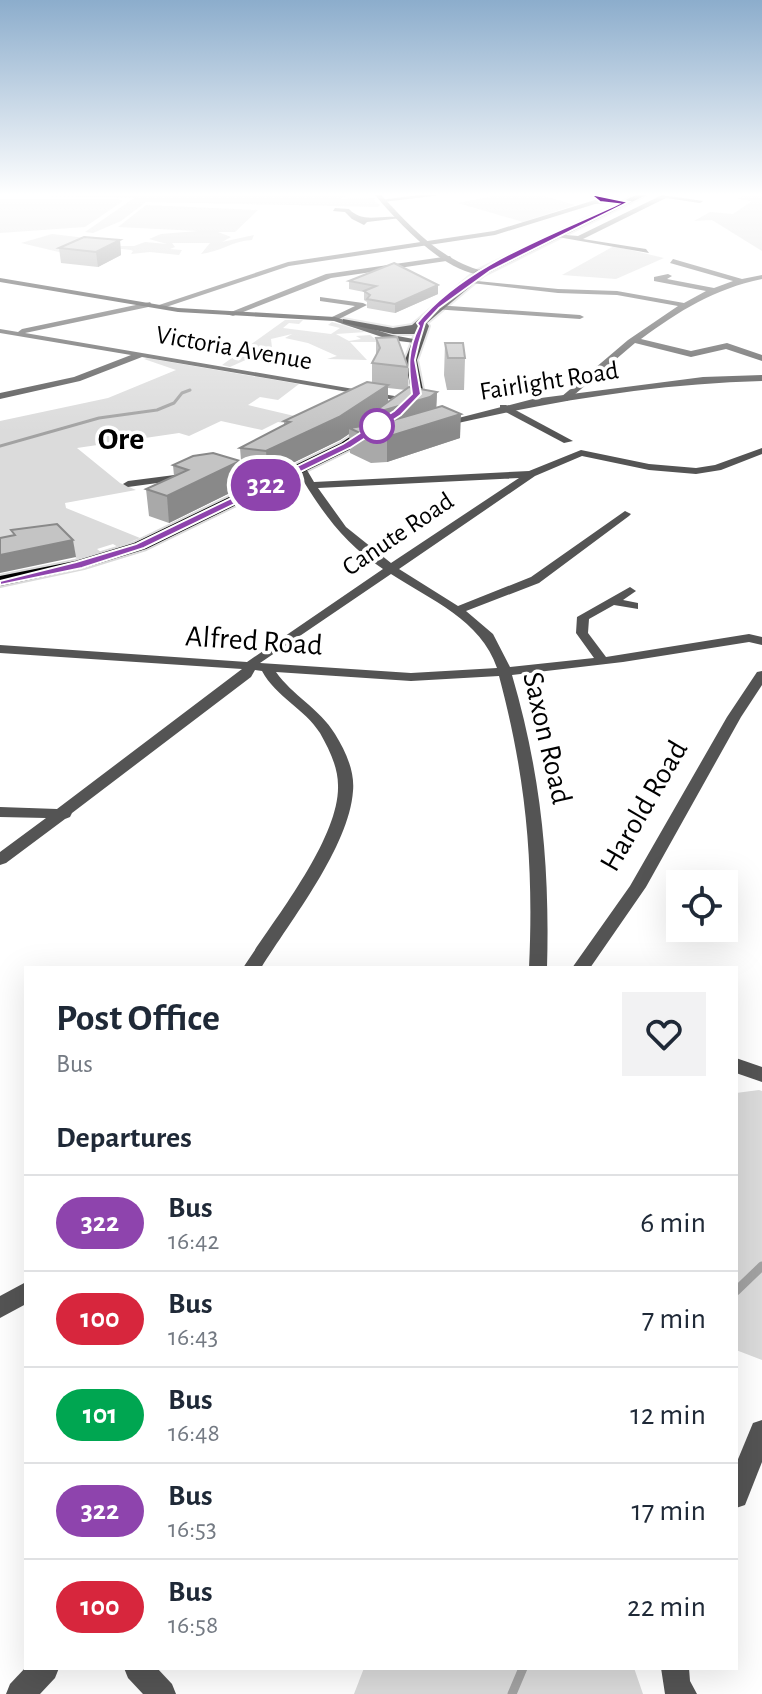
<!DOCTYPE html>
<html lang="en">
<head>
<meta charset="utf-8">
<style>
  :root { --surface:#fff; --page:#f2f2f3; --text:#1f2937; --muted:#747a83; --line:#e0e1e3 }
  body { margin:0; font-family:"Alegreya Sans",sans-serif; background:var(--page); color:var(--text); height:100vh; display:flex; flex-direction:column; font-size:30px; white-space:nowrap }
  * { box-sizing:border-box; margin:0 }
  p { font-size:26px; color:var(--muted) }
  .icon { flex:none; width:44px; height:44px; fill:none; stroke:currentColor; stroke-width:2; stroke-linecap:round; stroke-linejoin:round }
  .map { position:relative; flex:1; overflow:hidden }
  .drawer { position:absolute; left:24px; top:966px; width:714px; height:704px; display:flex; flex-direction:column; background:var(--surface); border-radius:0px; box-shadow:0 8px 32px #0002 }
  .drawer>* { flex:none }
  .badge { padding:0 16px; border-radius:26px; font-size:28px; line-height:52px }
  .fabs { position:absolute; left:666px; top:870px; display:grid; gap:16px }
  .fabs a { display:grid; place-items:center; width:72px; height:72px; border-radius:0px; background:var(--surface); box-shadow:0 8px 32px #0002; font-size:40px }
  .map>.badge { position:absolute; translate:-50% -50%; box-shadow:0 0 0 4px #fff }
  h2 { padding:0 32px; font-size:30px; line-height:72px }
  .round { display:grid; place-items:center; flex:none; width:84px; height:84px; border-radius:0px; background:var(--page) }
  .head { display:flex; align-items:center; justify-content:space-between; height:136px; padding:0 32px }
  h1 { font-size:38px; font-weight:700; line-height:60px }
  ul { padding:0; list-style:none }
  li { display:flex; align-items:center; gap:24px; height:96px; padding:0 32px; border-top:2px solid var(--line) }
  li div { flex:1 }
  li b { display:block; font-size:30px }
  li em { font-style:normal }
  li .badge { min-width:88px; font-weight:700; text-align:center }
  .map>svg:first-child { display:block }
</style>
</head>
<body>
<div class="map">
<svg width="762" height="1694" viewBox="0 0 762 1694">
  <rect width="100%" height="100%" fill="#fff"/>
  <g fill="#dbdbdb">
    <polygon points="1,195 348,195 341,199 375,198 374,201 380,205 378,207 146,202 121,221 93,233 85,232 134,198"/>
    <polygon points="498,195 541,195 575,205 523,222 458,203"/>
    <polygon points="744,195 762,195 762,251 712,220 694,221 710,212 733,214 752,201 737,199"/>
    <polygon points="0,199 118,199 123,201 85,227 0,233"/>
    <path d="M146,205L258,210L235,232H218L231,237L222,242L254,235L252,240C232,241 220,252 201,254L210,243H172L175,247L170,249L182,250L179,255L150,252L131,254L133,251L131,250L113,248L63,253L21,243L52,234L103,240L117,246H134L145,242L167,244L149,239L161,234L198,231L118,227Z"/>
    <polygon points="614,246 664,258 616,279 562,275"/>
    <polygon points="285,320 303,320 299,324 289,323 283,328 331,334 340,328 328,325 332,322 366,332 336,334 349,341 361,339 356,336 370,335 379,342 350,342 367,360 327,359 337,356 308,343 285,338 292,334 271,339 272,348 230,367 222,365"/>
    <polygon points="147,358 299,384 278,400 260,397 248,405 303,418 291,424 278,422 262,430 221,421 189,436 179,433 77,448 120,483 136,490 65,503 66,508 140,538 118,547 113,544 97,549 101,552 77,559 57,538 0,548 0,421 108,398 176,370 144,359"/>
    <polygon points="759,1090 762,1091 762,1360 736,1350 736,1093"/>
    <polygon points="364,1668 634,1668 643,1694 354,1694"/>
  </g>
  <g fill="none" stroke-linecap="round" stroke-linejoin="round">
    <polyline stroke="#a2a2a2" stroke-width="3" points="0,446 99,418 157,410 174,403 182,393 190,390"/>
    <g stroke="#a2a2a2" stroke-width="9">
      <polyline points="736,1291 762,1266"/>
      <polyline points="512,1694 523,1668"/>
    </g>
    <g stroke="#dbdbdb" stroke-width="4">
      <polygon id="trunk" points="636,195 646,195 484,275 427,323 429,326 417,360 423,390 419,400 351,449 146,549 84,568 0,586 0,576 75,561 134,543 341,443 407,398 411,390 405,360 415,334 393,334 343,323 343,319 393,328 412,325 476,271"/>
    </g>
    <g fill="#545454" fill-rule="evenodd">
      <polygon points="419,195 441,195 383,202 380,200"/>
      <polygon points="662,195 703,201 700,203 666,198 583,239 646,249 649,253 552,236 555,234 578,236"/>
      <polygon points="595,200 628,202 595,204 495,235 289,266 163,308 156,306 288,262 494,231"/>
      <path d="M335,208L349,209C364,225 383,213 401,218L367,222L364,225L352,219L345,212L333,211Z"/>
      <polygon points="450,256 453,260 331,278 233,316 226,314 326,274"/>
      <path d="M673,259L742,279L762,275V279C714,289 679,311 641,339L691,351L727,343L762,355V361L726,349L691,357L635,343L567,401H561V397L628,340L678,306L617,295L558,293L463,282L467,280L558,289L617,291L684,303L706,291L654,281V277L668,274L672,276L667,279L714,288L733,281L670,263Z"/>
      <polygon points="320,297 363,303 367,305 335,321 332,317 355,306 320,301"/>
      <polygon points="150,302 153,306 25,333 418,400 413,403 142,357 80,381 0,399 0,393 74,377 131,355 0,333 0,329 18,332 22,329"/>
      <polygon points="436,305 580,315 584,317 580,319 433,309"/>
      <polygon points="500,405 506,405 573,441 564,443 500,409"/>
      <path d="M762,448V454L721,470L696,474L649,470L582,456L535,476L399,569L458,606L531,577L625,511L631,514L629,516L539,583L466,611L493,634L510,667L594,658L576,633L577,617L630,587L636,591L623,600L638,603V609L614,605L589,619L588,633L606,657L749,634L762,637V645L749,642L623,662L512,675C541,774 550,865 547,968H529C534,863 526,777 499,676L411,681L276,672C292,695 320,709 335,734C345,750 355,771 353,791C349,847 291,920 261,968H243C272,922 340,839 338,785C338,767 329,749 320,733C305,709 276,697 262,671L255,670L251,677L72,813L70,817L65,819L6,863L0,865V852L46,818L0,817V807L57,809L242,669L0,653V645L247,662L383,569C342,542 319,508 295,467L296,465H304L314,482L529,471L581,450L649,464L696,468L715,465ZM519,478L391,563L346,527L318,488ZM391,574C431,600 481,620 497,668L411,673L260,663Z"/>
      <polygon points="220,471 266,485 267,487 262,490 216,476 215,474"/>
      <polygon points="190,473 194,474 194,478 128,487 123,484 128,481"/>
      <polygon points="762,671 762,685 741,717 646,887 590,968 572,968 630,886 727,717 757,672"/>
      <polygon points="736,1058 762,1067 762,1082 736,1073"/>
      <polygon points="26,1282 26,1304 0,1318 0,1296"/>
      <polygon points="762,1420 762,1462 745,1505 736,1508 736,1464 753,1423"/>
      <polygon points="26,1667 59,1668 55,1678 40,1694 6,1694 10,1684"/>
      <polygon points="124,1668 157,1668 172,1684 176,1694 143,1694 128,1678"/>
      <polygon points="661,1668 689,1668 690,1681 697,1694 665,1694"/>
    </g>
    <g fill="#545454" fill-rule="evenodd">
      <path d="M375,195H381C410,226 440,260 483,271V275C444,273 399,223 375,195Z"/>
      <path d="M762,375V381C652,384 547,402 440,427L435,424L533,399L703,377Z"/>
    </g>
    <polygon fill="#212121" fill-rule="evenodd" points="0,278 178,308 335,317 392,335 419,340 415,343 391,340 334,321 178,312 0,282"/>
    <use href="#trunk" fill="#000" fill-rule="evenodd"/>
  </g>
  <g fill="#a9a9a9" fill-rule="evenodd">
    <polygon points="120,240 121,255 98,267 61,263 59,248"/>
    <polygon points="349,281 438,294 395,313 367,308 367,302 364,300 364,292 349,289"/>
    <path d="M376,338L408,366V388L437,392L436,408L460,438L387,462L371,463L350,453L349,434L340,440L268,475L242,472L240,448L284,425V421L372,383V363L376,355ZM388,388L406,390L388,402ZM371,419V425L360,427Z"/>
    <polygon points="445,343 465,358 464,390 447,390 444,375"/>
    <polygon points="173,465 242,487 169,523 149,516 146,489 174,476"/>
  </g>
  <g fill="#898989">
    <polygon points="120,240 121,255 98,267 96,252"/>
    <polygon points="438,285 438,294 395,313 395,304"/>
    <polygon points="388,385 388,408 437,392 436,415 429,421 371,438 371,419 354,430 349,428 349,434 340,440 268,475 266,451"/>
    <polygon points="461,414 460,438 387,462 387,437"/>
    <polygon points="240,461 242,487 169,523 167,496"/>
    <polygon points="73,540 76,557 0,573 0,555"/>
  </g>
  <g fill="#c4c4c4" stroke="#898989" stroke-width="2">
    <polygon points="84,237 120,240 96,252 59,248"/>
    <polygon points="394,263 438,285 395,304 367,299 370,295 364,291 376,286 349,281"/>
    <polygon points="397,337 408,367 372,363 380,348 376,338"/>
    <polygon points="445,343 463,343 465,358 448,358"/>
    <polygon points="367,382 388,385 339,417 266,451 240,448 290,422 284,421"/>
    <polygon points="409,387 437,392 430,397 371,414"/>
    <polygon points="442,406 461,414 387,437 371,438 349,428 383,423"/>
    <polygon points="213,453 240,461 167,496 146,489 188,470 173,465 193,456"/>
    <polygon points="57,524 73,540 0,555 0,538 15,535 11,530"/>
  </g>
  <linearGradient id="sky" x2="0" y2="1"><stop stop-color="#8cadcc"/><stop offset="0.45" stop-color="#fff"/><stop offset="1" stop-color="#fff" stop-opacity="0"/></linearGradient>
  <rect width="762" height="432" fill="url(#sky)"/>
  <path fill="#8e44ad" stroke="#fff" stroke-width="2" d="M590,194L629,202L490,271L439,308L425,323L419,343L415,360L421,394L401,415L350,448L144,548L82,568L0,585V581L76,562L136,544L343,444L394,411L412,394C408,367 407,351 419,326L417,323C466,264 550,236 618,204L600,202Z"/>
  <circle fill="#fff" stroke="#8e44ad" stroke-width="4" cx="377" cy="426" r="16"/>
  <g text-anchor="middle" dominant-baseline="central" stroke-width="7" stroke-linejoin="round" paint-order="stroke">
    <g font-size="26" fill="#000" stroke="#fff">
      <text transform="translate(234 348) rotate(10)">Victoria Avenue</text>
      <text transform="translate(549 381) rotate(-9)">Fairlight Road</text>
      <text transform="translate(398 534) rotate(-34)">Canute Road</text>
    </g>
    <g font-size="30" fill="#000" stroke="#fff">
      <text transform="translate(254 641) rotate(4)">Alfred Road</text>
      <text transform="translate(547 738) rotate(77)">Saxon Road</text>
      <text transform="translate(644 806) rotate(-60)">Harold Road</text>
    </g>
    <g font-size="32" font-weight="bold" fill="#000" stroke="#fff">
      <text x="121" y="439">Ore</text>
    </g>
  </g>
</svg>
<div class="fabs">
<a><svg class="icon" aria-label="locate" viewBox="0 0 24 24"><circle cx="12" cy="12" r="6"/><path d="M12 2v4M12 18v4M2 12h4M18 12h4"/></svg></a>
</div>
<b class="badge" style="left:266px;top:485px;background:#8e44ad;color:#fff">322</b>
<section class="drawer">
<div class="head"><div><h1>Post Office</h1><p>Bus</p></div><a class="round"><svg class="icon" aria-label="heart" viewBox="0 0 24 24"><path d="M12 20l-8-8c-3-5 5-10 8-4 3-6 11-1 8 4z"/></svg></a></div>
<h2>Departures</h2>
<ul>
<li><span class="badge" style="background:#8e44ad;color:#fff">322</span><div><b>Bus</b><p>16:42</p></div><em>6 min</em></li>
<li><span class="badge" style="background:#d7263d;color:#fff">100</span><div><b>Bus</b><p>16:43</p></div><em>7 min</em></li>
<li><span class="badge" style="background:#00a651;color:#fff">101</span><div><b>Bus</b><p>16:48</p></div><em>12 min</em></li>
<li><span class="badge" style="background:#8e44ad;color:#fff">322</span><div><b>Bus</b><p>16:53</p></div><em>17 min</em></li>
<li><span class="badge" style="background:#d7263d;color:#fff">100</span><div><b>Bus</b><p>16:58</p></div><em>22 min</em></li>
</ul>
</section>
</div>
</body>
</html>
